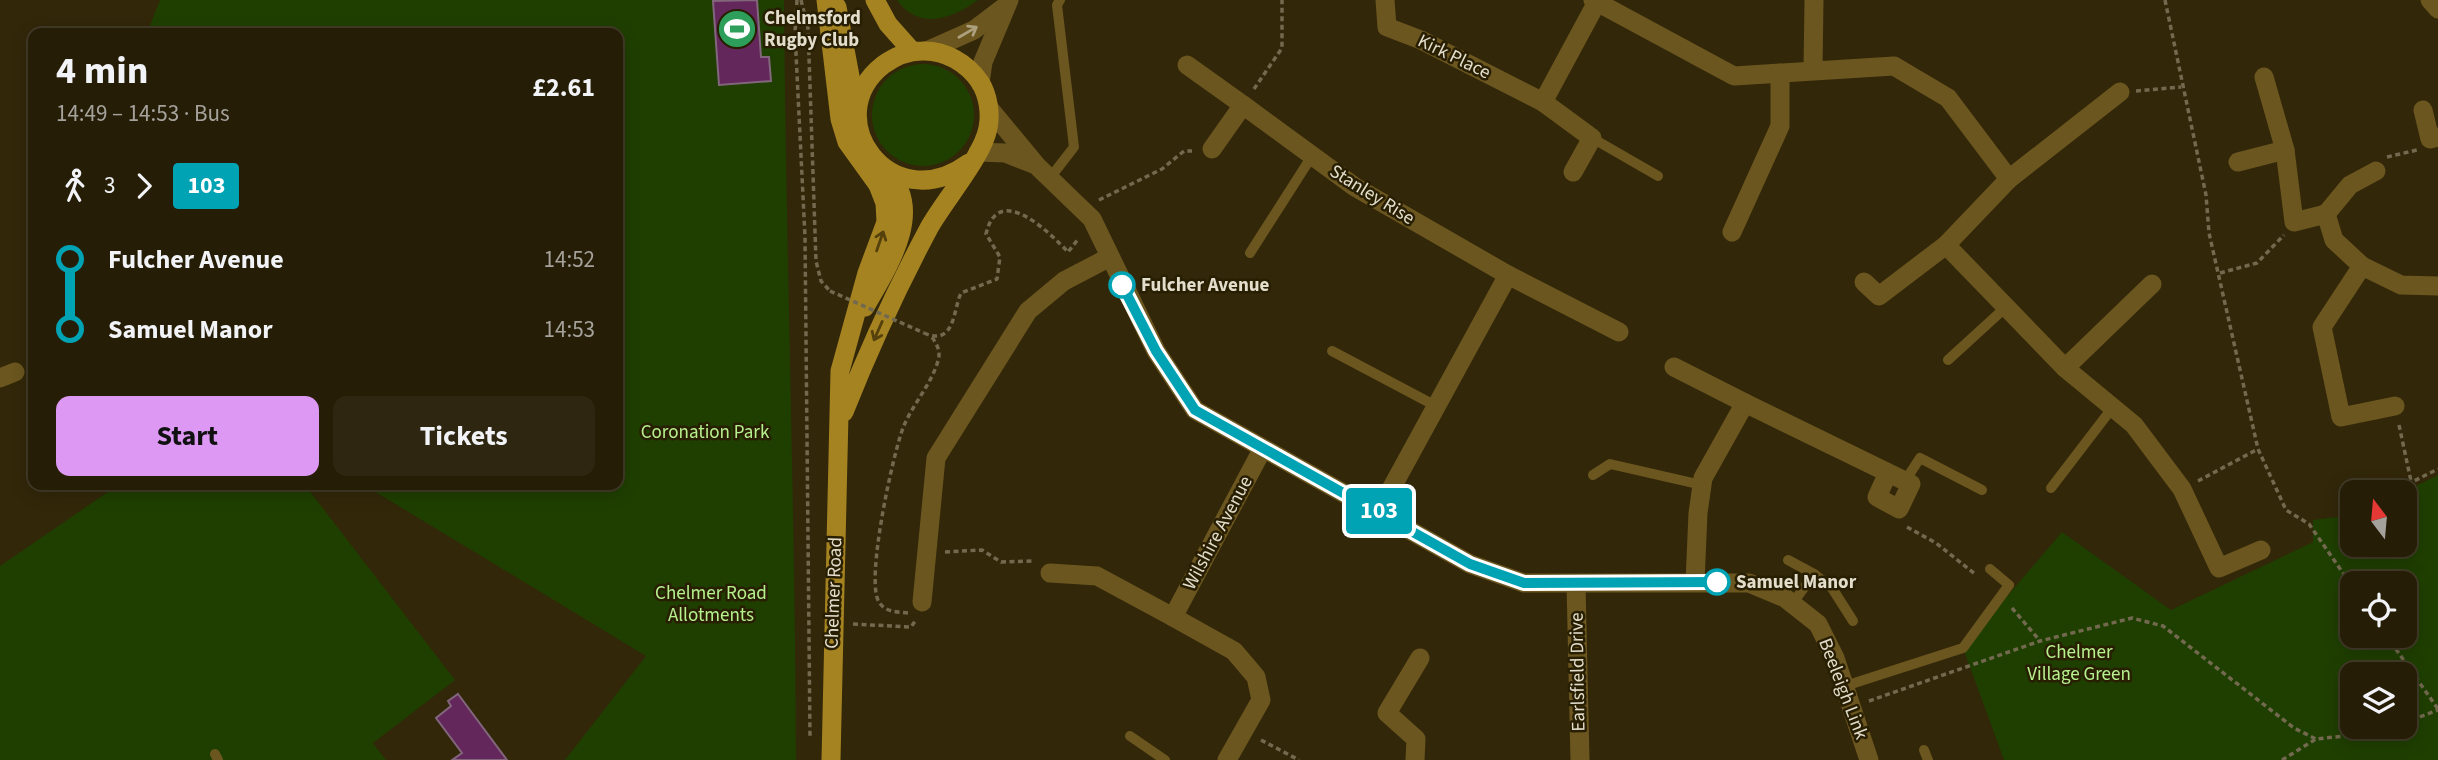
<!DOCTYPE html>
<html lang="en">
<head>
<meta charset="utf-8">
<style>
  :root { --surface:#261d07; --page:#2e2611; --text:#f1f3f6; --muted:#a4a29b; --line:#423b28; --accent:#dd98f3 }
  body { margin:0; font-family:"Source Sans 3",sans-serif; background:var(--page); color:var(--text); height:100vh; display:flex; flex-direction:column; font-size:26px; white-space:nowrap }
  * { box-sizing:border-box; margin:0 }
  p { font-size:23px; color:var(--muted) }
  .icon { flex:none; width:38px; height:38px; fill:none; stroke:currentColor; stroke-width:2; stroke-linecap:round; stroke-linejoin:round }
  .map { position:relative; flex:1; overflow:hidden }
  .drawer { position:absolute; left:28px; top:28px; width:595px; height:462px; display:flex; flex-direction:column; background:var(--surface); border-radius:14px; box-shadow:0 4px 18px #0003,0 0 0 2px var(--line) }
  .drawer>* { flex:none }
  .badge { padding:0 14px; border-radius:5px; font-size:24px; line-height:46px }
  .needle { width:46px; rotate:344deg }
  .buttons { position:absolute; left:2340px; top:480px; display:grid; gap:14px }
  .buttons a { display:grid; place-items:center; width:77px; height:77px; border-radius:14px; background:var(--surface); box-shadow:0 4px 18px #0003,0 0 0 2px var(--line); font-size:35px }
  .map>.badge { position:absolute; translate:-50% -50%; box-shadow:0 0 0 4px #fff }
  .legs { display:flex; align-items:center; gap:10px; height:77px; padding:0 28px; font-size:23px }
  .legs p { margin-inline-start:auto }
  .overview { display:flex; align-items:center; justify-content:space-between; height:119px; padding:0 28px }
  h1 { font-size:38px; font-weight:700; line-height:52px }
  .primary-button { display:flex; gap:14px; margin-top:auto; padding:14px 28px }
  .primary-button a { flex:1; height:80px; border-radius:14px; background:var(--accent); color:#111; font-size:28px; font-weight:700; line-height:80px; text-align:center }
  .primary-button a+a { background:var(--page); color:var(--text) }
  ul { padding:0 28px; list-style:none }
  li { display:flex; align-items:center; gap:24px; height:70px; font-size:26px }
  li i { display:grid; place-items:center; width:10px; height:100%; margin:0 9px; background:currentColor }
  li i::after { content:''; width:18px; height:18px; margin:-9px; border:5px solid; border-radius:50%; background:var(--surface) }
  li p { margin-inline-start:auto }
  li:first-child i { background:linear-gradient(#0000 50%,currentColor 0) }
  li:last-child i { background:linear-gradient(currentColor 50%,#0000 0) }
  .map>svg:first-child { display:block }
</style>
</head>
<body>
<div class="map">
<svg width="2438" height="760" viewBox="0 0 2438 760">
  <rect width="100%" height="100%" fill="#322709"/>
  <g fill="#1f3f00" fill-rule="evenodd">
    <path d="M160,0H784C786,253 795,507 796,760H565L646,656L364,485H618V33H147Z"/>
    <path d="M897,0H978C952,19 919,31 897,0Z"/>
    <circle cx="923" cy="115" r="51"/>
    <path d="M2438,475V760H2004L1963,648L2062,532L2171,610L2313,542V520L2352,515V544H2404V492ZM2352,583H2404V635H2352ZM2352,674H2404V726H2352Z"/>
    <polygon points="118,485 305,485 455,680 373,743 386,760 0,760 0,566"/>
  </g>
  <g fill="#63275b" stroke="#82667c" stroke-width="2">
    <polygon points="757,0 761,57 769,57 771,81 719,85 713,1"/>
    <polygon points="458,694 507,760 452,760 462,753 436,718 451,706 448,701"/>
  </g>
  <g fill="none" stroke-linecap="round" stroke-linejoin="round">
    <g stroke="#72694f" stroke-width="3.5" stroke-dasharray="5 3.5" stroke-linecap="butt">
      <polyline points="797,0 795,33 805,237 810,737"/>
      <polyline points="801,0 808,28 816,261 821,281 830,291"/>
      <polyline points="2165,0 2206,195 2209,233 2258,449 2286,510 2309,524 2352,586"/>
      <polyline points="1254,89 1282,48 1282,0"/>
      <polyline points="2136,91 2181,87"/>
      <polyline points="2387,157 2417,150"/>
      <polyline points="1099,200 1162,169 1184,151 1192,151"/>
      <polyline points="2220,273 2257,263 2284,235"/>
      <path d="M924,333C955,347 953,310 961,293L997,279L1000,257L986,234C998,181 1050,233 1068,252L1079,238"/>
      <polyline points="2399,425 2411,481"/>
      <polyline points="2198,481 2258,449"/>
      <polyline points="2392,492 2438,469"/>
      <polyline points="1907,527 1936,543 1975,574"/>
      <polyline points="945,552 982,550 1001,562 1035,561"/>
      <polyline points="2012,608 2040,641"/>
      <path d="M908,613C897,612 885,612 879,602C865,581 893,454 903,428C912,405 931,385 938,361C941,351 937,345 932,337"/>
      <polyline points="853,624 911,627 916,620"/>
      <polyline points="2386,635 2438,709"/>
      <polyline points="1869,701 2040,641 2132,618 2163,626 2294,728 2316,739"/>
      <polyline points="2404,723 2438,710"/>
      <polyline points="1261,740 1299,760"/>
      <polyline points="2282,760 2316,739 2374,733 2395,726"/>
    </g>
    <g stroke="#6b561f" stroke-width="10">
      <polyline points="1592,138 1658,176"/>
      <polyline points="1050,178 1074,147 1057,5 1060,0"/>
      <polyline points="1250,253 1312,156"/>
      <polyline points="1332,351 1434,405"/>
      <polyline points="1948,360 2006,307"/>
      <polyline points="1593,475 1610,464 1702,485"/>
      <polyline points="1905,481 1920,458 1982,490"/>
      <polyline points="2051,488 2113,407"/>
      <polyline points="1788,560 1814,574"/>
      <polyline points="1792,604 1814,574 1832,588 1853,621"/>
      <polyline points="1845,686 1963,648 2009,585 1990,569"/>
      <polyline points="1130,736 1165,760"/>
      <polyline points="1924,750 1928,760"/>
      <polyline points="215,754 218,760"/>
    </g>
    <g stroke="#6b561f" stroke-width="19">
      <polyline points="1385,0 1387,27 1421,40 1543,102 1597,2"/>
      <polyline points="1593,0 1734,76 1894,66 1948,98 2009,179 1946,245 2065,368 2134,425 2182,489 2219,568 2261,550"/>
      <polyline points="2430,0 2438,9"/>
      <polyline points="929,50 974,30 1003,8"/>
      <polyline points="1187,65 1243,105"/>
      <polyline points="1813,70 1814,0"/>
      <polyline points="2264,77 2285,150 2294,222 2326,214 2334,240 2362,266 2401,285 2438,286"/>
      <polyline points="980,83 983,62 1009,0"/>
      <polyline points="1543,102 1592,138 1573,172"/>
      <polyline points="989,108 1037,166 1092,219 1156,351 1195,410 1470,564 1524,583 1749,583 1785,598 1818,624 1835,658 1869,760"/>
      <polyline points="2423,110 2430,139 2438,137"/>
      <polyline points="1212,149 1243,105 1355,187 1508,275 1619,332"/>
      <polyline points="978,152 1005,153 1036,165"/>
      <polyline points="2238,162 2285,150"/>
      <polyline points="2009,179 2120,92"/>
      <polyline points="2326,214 2350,185 2376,171"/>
      <polyline points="1732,232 1780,126 1780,73"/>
      <polyline points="2362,266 2322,327 2341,417 2395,406"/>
      <polyline points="1864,282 1879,296 1946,245"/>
      <polyline points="1674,367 1745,403 1703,478 1698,513 1695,582"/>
      <polyline points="2065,368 2152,284"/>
      <polyline points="0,378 15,372"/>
      <polyline points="1745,403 1905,481 1911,484 1899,509 1877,497 1888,473"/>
      <polyline points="1379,511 1508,275"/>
      <polyline points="1050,573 1097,576 1173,617"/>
      <polyline points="1576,584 1580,760"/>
      <polyline points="922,602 936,458 1028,311 1064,281 1108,258"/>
      <polyline points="1227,760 1261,700 1256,677 1234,651 1173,617 1262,450"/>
      <polyline points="1415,760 1416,739 1387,713 1420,658"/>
    </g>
    <g stroke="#a58321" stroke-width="19">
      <polyline points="826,0 840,119 847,142 878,185 885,203 886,222 867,273 840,371 831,760"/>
      <polyline points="875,0 888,24 912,51"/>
      <polyline points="837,7 856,108"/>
      <path d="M865,307C887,268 925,212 888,173"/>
      <path d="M844,412C869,349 897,288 929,228C944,201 983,156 988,128C991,113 988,95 980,82C967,63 945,50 922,51C908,51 894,57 883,65C817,117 890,221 969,163"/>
    </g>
    <polyline stroke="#72694f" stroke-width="3.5" stroke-dasharray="5 3.5" stroke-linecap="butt" points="830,291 924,333"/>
  </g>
  <defs><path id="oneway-shaft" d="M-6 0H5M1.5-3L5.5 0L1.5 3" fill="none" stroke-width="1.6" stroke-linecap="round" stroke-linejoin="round" transform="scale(1.75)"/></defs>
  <use stroke="#ada07e" href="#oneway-shaft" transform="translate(968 32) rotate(-30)"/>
  <g stroke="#54410c">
    <use href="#oneway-shaft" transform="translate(880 241) rotate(-71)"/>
    <use href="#oneway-shaft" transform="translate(878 331) rotate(114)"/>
  </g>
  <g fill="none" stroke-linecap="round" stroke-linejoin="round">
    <g stroke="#fff" stroke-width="16">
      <polyline id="line-1" points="1122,285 1156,351 1195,410 1470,564 1524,583 1717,582"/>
    </g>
    <use href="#line-1" stroke="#00a3b4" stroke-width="10"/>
  </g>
  <defs>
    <g id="stadium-disc" transform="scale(2.0125)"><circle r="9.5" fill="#2e9e5b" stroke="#281e01"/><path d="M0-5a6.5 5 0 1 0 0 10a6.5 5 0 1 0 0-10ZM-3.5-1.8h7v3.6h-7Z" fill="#fff"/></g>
  </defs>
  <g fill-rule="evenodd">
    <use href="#stadium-disc" x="737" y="29"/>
  </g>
  <g fill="#fff" stroke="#00a3b4" stroke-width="3.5">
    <circle cx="1122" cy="285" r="12"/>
    <circle cx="1717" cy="582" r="12"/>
  </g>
  <g text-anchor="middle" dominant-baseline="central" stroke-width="5" stroke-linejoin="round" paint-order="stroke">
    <g font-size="19" font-weight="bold" fill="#e3ddcc" stroke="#281e01" text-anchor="start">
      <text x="764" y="18">Chelmsford<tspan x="764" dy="22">Rugby Club</tspan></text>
    </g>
    <g font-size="19" fill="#e3ddcc" stroke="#281e01">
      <text transform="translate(1454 57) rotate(26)">Kirk Place</text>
      <text transform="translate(1372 195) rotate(32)">Stanley Rise</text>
      <text transform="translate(1218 533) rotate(-62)">Wilshire Avenue</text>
      <text transform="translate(834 593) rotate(-88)">Chelmer Road</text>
      <text transform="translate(1578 672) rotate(-91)">Earlsfield Drive</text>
      <text transform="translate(1843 689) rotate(69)">Beeleigh Link</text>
    </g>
    <g font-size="19" font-weight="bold" fill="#e3ddcc" stroke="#281e01" text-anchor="start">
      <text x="1141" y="285">Fulcher Avenue</text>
      <text x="1736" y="582">Samuel Manor</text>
    </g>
    <g font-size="19" fill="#b6f18e" stroke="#281e01">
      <text x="705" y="432">Coronation Park</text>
      <text x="711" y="593">Chelmer Road<tspan x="711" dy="22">Allotments</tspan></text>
      <text x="2079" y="652">Chelmer<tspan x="2079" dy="22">Village Green</tspan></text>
    </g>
  </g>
</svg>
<div class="buttons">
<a><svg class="needle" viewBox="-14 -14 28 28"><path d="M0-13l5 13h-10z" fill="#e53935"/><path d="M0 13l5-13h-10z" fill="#a4a29b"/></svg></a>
<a><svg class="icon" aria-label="locate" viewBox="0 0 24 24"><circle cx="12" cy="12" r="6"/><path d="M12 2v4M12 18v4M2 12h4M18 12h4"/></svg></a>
<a><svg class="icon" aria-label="layers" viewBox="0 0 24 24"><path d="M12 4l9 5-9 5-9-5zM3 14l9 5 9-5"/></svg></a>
</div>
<b class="badge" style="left:1379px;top:511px;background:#00a3b4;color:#fff">103</b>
<section class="drawer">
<div class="overview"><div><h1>4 min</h1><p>14:49 – 14:53 · Bus</p></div><b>£2.61</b></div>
<div class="legs"><svg class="icon" aria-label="walk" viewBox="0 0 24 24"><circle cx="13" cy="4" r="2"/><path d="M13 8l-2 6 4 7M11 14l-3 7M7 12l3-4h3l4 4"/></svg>3<svg class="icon" aria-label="forward" viewBox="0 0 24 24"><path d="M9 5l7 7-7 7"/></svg><b class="badge" style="background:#00a3b4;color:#fff">103</b></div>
<ul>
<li><i style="color:#00a3b4"></i><b>Fulcher Avenue</b><p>14:52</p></li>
<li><i style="color:#00a3b4"></i><b>Samuel Manor</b><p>14:53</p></li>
</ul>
<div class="primary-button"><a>Start</a><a>Tickets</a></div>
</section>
</div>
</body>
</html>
